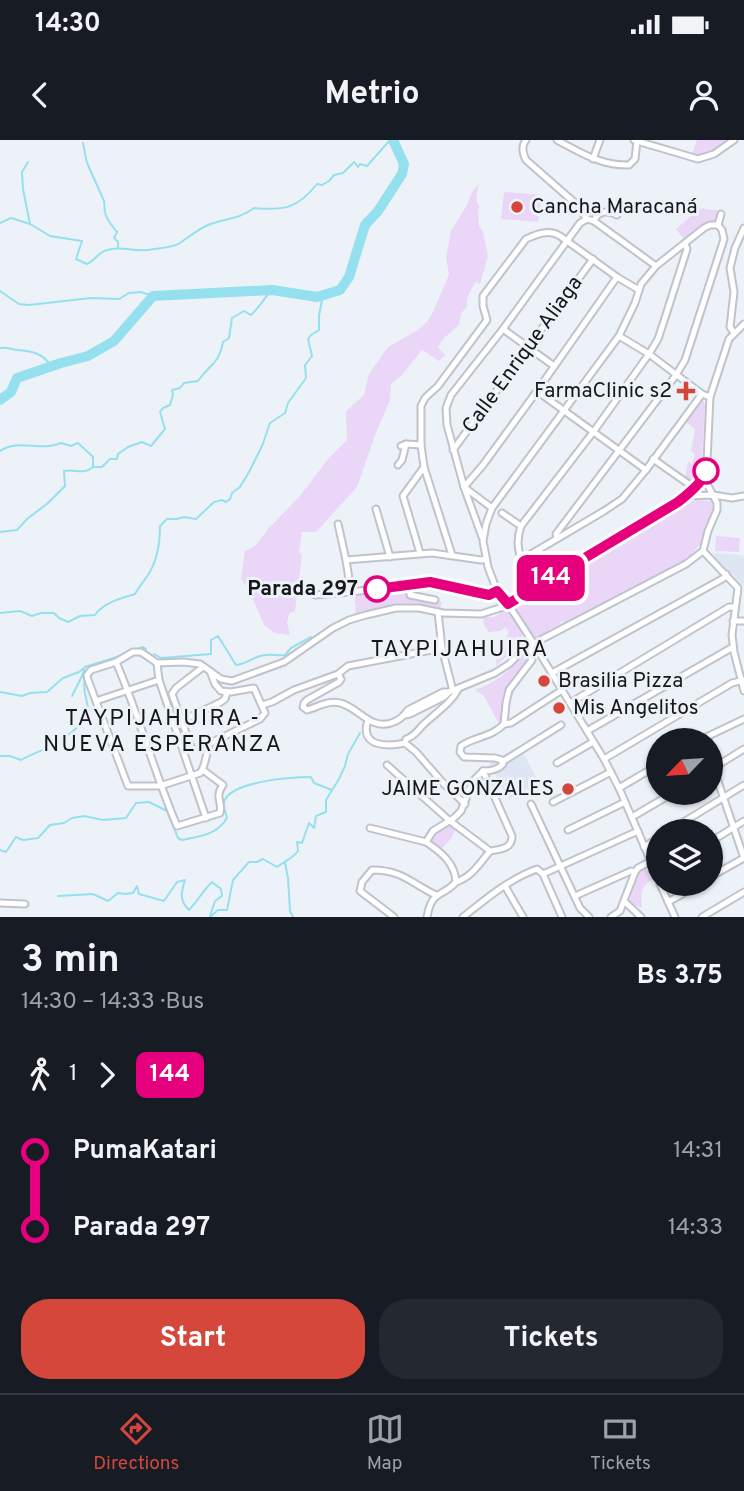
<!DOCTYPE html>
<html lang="en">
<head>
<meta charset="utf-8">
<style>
  :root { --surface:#171b24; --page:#242831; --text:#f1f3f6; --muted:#9ea1a6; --line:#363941; --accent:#d5473b }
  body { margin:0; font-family:Overpass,sans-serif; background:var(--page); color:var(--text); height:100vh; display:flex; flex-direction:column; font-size:26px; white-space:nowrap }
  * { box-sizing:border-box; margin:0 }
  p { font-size:23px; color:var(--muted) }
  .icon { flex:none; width:38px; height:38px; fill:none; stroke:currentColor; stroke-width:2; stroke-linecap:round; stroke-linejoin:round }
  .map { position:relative; height:777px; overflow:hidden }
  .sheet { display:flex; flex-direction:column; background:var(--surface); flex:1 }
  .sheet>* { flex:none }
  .badge { padding:0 14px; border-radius:10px; font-size:24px; line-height:46px }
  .needle { width:46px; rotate:245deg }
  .fabs { position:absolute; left:646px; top:588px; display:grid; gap:14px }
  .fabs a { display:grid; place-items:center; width:77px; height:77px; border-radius:50%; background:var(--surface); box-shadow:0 2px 5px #0004; font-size:35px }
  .map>.badge { position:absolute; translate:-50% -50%; box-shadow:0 0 0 4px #fff }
  .legs { display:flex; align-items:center; gap:10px; height:77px; padding:0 21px; font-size:23px }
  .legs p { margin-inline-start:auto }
  .summary { display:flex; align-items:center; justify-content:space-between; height:119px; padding:0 21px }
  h1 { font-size:38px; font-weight:700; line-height:52px }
  .primary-button { display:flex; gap:14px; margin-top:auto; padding:14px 21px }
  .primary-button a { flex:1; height:80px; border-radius:28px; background:var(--accent); color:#fff; font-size:28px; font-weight:700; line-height:80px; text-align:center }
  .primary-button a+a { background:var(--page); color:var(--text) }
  ul { padding:0 21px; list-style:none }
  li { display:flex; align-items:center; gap:24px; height:77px; font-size:26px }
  li i { display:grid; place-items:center; width:10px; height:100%; margin:0 9px; background:currentColor }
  li i::after { content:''; width:18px; height:18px; margin:-9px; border:5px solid; border-radius:50%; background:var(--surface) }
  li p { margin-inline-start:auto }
  li:first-child i { background:linear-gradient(#0000 50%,currentColor 0) }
  li:last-child i { background:linear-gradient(currentColor 50%,#0000 0) }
  .status { display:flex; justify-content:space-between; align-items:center; height:49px; padding:0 35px; background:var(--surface); direction:ltr }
  .status svg { height:19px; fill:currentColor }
  header { display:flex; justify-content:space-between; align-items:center; height:91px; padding:0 21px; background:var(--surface); font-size:32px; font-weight:700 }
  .dock { display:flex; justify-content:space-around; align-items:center; height:98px; border-top:2px solid var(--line); background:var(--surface); font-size:19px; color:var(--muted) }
  .dock a { display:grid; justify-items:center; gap:4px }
  .dock .selected { color:var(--accent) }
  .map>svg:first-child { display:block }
</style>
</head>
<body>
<div class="status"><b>14:30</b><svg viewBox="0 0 49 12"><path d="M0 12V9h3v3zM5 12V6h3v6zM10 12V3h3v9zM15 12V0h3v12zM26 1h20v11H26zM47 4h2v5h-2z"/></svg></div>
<header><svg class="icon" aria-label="back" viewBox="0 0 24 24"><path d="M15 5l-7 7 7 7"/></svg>Metrio<svg class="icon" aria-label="person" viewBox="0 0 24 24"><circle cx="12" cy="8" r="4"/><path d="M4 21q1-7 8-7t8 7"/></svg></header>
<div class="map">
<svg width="744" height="777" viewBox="0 0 744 777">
  <rect width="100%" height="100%" fill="#edf2f9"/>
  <g fill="#dee6f4">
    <polygon points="714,413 742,415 744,417 744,445 741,444 715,417"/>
    <polygon points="519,606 539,642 509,659 489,623"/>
  </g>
  <g fill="#ead6f7">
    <path d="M697,0H728C717,8 707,18 692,15Z"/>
    <path d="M479,44C476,54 475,60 480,68L478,69L479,86L483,92L488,116L480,144L476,142C471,149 466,158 467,167L461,173L459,185L443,199L438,207L445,215L439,221L422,210L402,235L391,244L390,260L375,295L357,347L316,392H302L299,412L302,415L295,471L289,474L287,482L290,495L275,493L264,485L250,452L241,439L245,411L255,406L269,388L300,356L328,319L347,300L346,271L364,255L369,234L388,207L418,190L427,182L433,172L449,135L446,117L451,91L467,65L472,52Z"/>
    <polygon points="504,52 541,55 538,82 501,79"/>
    <polygon points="703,68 709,70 717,70 715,81 705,84 684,99 676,89 698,70"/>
    <polygon points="703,260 705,265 701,331 697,340 692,342 685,338 688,322 692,324 695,314 691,311 695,289 685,281 699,262"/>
    <path d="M696,360L711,361L714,368L699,406H697V409H695V412H693L691,416L685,419V423L567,484L563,481C560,485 554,488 550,489L547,494L535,498L515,467V462L547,444L545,447L547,448L571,432L576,431L577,429L591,421L594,416L679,364Z"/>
    <polygon points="716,396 740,398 739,412 715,411"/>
    <polygon points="417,448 418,459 442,462 440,470 406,467 354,480 356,467 354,454 366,453 369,456 373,455 376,457 383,456 388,451"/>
    <path d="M506,469C512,479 526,491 521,503L496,526L497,515L509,492L505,487L500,491L488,492L487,488H485L483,477H494Z"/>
    <path d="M528,511L530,516L528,519L504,551L502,573L499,584L484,556L475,550C502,540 508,531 528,511Z"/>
    <polygon points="446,685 456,688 451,699 441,709 429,701 431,695"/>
    <path d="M646,727L652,740C640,746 641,755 642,768L630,763C631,748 631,735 646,727Z"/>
  </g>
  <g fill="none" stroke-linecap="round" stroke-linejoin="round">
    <g stroke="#95e0ef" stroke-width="2">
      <path d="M83,3C85,10 85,19 88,25C93,37 99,49 104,61C105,65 104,69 105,73C107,80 112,86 117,92L114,98L118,102V107"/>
      <polyline points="28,22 22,32 23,49 30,84"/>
      <path d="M0,83L11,78L30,84L50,96L82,101L76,119L87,124C94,121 97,115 104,111C118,105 135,112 148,110C157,108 173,108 180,103C190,96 197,90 208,85C225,78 238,80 254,68C284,71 298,68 317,44L322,45L329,41L334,35L343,33L354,22L358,27L360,24L367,26L390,0"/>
      <polyline points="0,151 19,164 29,165 91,158 119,159 129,153 141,152 153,156"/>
      <path d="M0,208C7,207 10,209 17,210C31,211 43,213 51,226"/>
      <path d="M0,311C18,298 42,312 61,303L71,306L78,303L93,317V326"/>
      <path d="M0,392L17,390L27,379L48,363L65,346L64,331C76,329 84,335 93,327H102L110,319H117L118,314L128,307L142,302L151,306L165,289L160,272L163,268L170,265L173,255L172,250L180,248L184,243L198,241C210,224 219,224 223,202L229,198L232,178L244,171L251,175C259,168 264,158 272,150"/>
      <path d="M0,473L20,471L32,476L41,473H54L59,478L68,482L80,476L95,475C103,463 121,458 135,454C139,447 144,441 148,435C157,421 160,402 160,386L167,379H177L184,377L196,379L214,362L222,360L226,362L230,359L232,353L240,347L249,332L262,306L270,283L285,273L288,263L306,238L305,225L312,216L308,199L311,195L319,190V176L323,155"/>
      <polyline points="135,510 143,507 146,509"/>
      <path d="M154,514L161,518L211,514V500L218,496L236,525C247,524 256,515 266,515C273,514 278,516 285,515L291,508L311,497"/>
      <polyline points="0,552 22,556 30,553 47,552 63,538 79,532 84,528"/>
      <polyline points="72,556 82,536 85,527 123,515"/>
      <path d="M0,616H10L21,620C34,612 48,610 61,600C71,594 77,586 88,580C91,563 81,555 85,538"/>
      <path d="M0,710L6,712L16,697L23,700L38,698L50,685L64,683L72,678L84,676L103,680L126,678L136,663L149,662L167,671L178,698L182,700C200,696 217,695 227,678C226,673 223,667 224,662C230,641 293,637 311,637L314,643L332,650"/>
      <polyline points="285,723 288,738 290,771 293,777"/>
      <path d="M58,756L93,754L108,761L118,753L125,754L133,753L137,746L139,754L164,761L177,742L185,740C181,753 179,760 189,770C198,760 203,751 212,742L221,749L222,756L215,761L210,776"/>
      <path d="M210,777L218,770H227L233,740L249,722H257L263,719L277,727C285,721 292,719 298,711L297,702L302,703L309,683L314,688L316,676L326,672V660L339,639L345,626L348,614L360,593"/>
    </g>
    <polyline stroke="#95e0ef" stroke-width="10" points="0,260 11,252 17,238 61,223 88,216 114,201 153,156 272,150 317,157 340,150 349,137 365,85 378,71 402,34 404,24 393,0"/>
    <g stroke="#bfc3cb" stroke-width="9">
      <g id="street">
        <path d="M526,0C521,6 523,14 526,20L575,63L587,79"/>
        <path d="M557,0C579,12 602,26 629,25L635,19L637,1L634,0"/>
        <polyline points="637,1 698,19 714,14 734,0"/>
        <polyline points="593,19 600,0"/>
        <path d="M594,81C598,71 607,70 617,75"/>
        <polyline points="718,85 721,74"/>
        <polyline points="503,189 554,226"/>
        <polyline points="734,193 730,187 734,152 730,128 735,108 744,88"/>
        <polyline points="619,196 649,214 702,254 710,257"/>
        <polyline points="537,251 646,330"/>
        <polyline points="401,306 406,304 421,305"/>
        <polyline points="453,310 593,119"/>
        <polyline points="653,319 693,347"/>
        <polyline points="398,325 402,320 406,304"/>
        <polyline points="464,347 483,325 537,251 617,137"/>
        <polyline points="464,347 492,368"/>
        <polyline points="685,356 713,355 732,358 744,356"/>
        <polyline points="376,369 390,417"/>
        <polyline points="502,373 521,386"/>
        <polyline points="338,384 346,420 351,452"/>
        <polyline points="482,397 464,347 447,285 446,268 451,255 503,189 580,83 587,79 594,81 656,126"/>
        <polyline points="557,398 556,394 676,235 685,220 724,99 722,90 718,85"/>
        <polyline points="703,411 708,391 717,370 717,363 706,342 710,257 729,199 744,184"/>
        <polyline points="703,411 738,448 732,495 734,512 744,551"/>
        <polyline points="420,413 403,356 424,327"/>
        <path d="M452,415L424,327L421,305V266L425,258L438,246L487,180L483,166V156L526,99C537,94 549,89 560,96L617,137L639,150"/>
        <polyline points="346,420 432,413 481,420 486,419"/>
        <polyline points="521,420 604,371 622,359 646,330 702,254"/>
        <polyline points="411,444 410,455 435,460"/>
        <path d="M537,446C525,425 512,412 521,386L594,291L649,214L658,199L664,181L687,109L685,104"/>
        <polyline points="315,455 351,452 430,442 490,455 497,451"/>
        <polyline points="438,472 442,508 453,551"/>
        <polyline points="733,481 744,481"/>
        <path d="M116,522C139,575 154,632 177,686L220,673C223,662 214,657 223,645L203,630"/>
        <polyline points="157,523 159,540 206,678"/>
        <polyline points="552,533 724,438 726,434"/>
        <path d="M338,534L341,539L339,542L307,560L304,563L303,567L307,570C318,567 328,560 340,563C358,567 370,590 391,583C398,581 404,576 408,570L443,552H449L495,533L509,524L525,508L686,424L703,411"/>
        <polyline points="96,561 159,540"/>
        <polyline points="570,563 729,467 735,467"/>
        <polyline points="262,565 272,562 294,550 338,534 348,526 442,508"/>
        <polyline points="405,575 410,574 444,557 449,552"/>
        <path d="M368,580C359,607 387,607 405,603L406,599C415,596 417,591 423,585C435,573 451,564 459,548"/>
        <polyline points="181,581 221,562 225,559 227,552"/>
        <polyline points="504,584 511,583 562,550"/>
        <polyline points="587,591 733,507"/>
        <polyline points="700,600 744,579"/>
        <polyline points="405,603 416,612 444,644 465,664"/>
        <path d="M209,605C206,613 206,626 200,633L160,646H128L88,540L87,535L91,530L116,522L133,512H141L157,523L183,522L200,524L221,539L232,541L284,522L333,488L349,480L366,475L396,468H419L443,473L481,474L503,467L678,362L702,341L706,335"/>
        <polyline points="191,607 172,554 176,548 203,527"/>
        <polyline points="200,608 260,579 265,573 254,548 231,552 221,551 215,544 210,531"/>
        <polyline points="710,618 744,718 710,737"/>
        <polyline points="604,619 732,543 744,540"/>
        <polyline points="502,622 561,585"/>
        <polyline points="557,623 593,602"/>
        <polyline points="387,625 450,681 490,711"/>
        <polyline points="710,630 744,609"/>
        <path d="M483,631C491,631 498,630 503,624L502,620L495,618L464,617L460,612L461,606C474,597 492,597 504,584L506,563L509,550L532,520L531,511L534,504"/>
        <path d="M483,631L512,696C512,709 501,709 490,711"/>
        <polyline points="619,648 658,625"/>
        <polyline points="553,662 611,632"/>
        <polyline points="531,664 580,768 589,777"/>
        <polyline points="632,677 673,653"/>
        <polyline points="370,688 426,702"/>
        <polyline points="568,690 625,662"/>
        <polyline points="669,691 744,645"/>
        <polyline points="710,702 744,681"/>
        <polyline points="644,707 658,698"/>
        <polyline points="543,734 562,777"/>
        <polyline points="658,738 619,648 604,619 534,504 508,464 497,451 488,427 483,401 486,384 492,368 619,196 635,163 641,144 656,126 704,88 710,85 718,85"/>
        <path d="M456,742C472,737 480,723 490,711"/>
        <polyline points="660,744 675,777"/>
        <polyline points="505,746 523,777"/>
        <polyline points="575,756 631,731 635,732"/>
        <polyline points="625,762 641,777"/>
        <polyline points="668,762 700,744"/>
        <polyline points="0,763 25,764"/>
        <path d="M394,777L360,751L362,742L372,730C402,730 411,743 436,755"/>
        <path d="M427,777C432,749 442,758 456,742C455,723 441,712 426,702L433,691L454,678L461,671L473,641L483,631"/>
        <path d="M463,777C486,759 509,739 537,729L543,734L638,691"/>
        <polyline points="611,777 620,771 635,732 638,728 651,721"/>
        <polyline points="702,777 744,752"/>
      </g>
    </g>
    <use href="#street" stroke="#fff" stroke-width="5"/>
  </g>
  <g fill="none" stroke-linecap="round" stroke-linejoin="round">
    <g stroke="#fff" stroke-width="16">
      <path id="line-1" d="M377,449L430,442L489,455L497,451L508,464L678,362C687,355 704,341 706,331"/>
    </g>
    <use href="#line-1" stroke="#e6007e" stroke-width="10"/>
  </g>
  <g fill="#d5473b" stroke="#edf2f9" stroke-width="2.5">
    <circle cx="517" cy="67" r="7"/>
    <path d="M682.5 240.5h7v7h7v7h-7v7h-7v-7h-7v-7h7z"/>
    <circle cx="544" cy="541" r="7"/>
    <circle cx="559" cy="568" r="7"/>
    <circle cx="568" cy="649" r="7"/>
  </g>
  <g fill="#fff" stroke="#e6007e" stroke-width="3.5">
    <circle cx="706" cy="331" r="12"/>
    <circle cx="377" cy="449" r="12"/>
  </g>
  <g text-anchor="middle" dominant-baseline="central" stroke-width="6" stroke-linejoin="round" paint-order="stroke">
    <g font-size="21" fill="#16171a" stroke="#edf2f9" text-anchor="start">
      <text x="531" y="67">Cancha Maracaná</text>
      <text x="672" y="251" text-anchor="end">FarmaClinic s2</text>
      <text x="558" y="541">Brasilia Pizza</text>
      <text x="573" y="568">Mis Angelitos</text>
      <text x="554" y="649" text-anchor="end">JAIME GONZALES</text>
    </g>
    <g font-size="21" fill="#16171a" stroke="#edf2f9">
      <text transform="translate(523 215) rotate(-54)">Calle Enrique Aliaga</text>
    </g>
    <g font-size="21" font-weight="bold" fill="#16171a" stroke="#edf2f9" text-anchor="end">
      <text x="358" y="449">Parada 297</text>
    </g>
    <g font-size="23" letter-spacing="2" fill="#16171a" stroke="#edf2f9">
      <text x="460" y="510">TAYPIJAHUIRA</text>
      <text x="163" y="579">TAYPIJAHUIRA -<tspan x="163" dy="26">NUEVA ESPERANZA</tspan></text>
    </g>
  </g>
</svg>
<div class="fabs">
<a><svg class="needle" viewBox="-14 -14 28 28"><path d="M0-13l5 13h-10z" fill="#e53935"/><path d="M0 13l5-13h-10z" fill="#9ea1a6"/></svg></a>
<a><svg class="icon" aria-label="layers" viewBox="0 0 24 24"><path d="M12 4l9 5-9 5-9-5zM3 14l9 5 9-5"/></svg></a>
</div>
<b class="badge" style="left:551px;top:438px;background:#e6007e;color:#fff">144</b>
</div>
<section class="sheet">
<div class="summary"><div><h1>3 min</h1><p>14:30 – 14:33 · Bus</p></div><b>Bs 3.75</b></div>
<div class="legs"><svg class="icon" aria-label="walk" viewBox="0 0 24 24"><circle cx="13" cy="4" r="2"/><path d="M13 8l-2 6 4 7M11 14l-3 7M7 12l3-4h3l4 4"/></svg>1<svg class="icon" aria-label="forward" viewBox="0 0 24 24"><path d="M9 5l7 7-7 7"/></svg><b class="badge" style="background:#e6007e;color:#fff">144</b></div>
<ul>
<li><i style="color:#e6007e"></i><b>PumaKatari</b><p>14:31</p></li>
<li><i style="color:#e6007e"></i><b>Parada 297</b><p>14:33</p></li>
</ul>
<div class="primary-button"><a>Start</a><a>Tickets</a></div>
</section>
<nav class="dock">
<a class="selected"><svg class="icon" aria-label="directions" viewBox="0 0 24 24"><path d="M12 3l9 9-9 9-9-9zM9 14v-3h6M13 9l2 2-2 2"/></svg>Directions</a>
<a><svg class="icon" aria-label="map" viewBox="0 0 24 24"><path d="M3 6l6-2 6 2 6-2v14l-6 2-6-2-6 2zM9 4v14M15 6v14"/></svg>Map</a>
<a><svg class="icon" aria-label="tickets" viewBox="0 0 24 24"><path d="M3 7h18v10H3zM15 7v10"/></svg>Tickets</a>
</nav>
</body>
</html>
